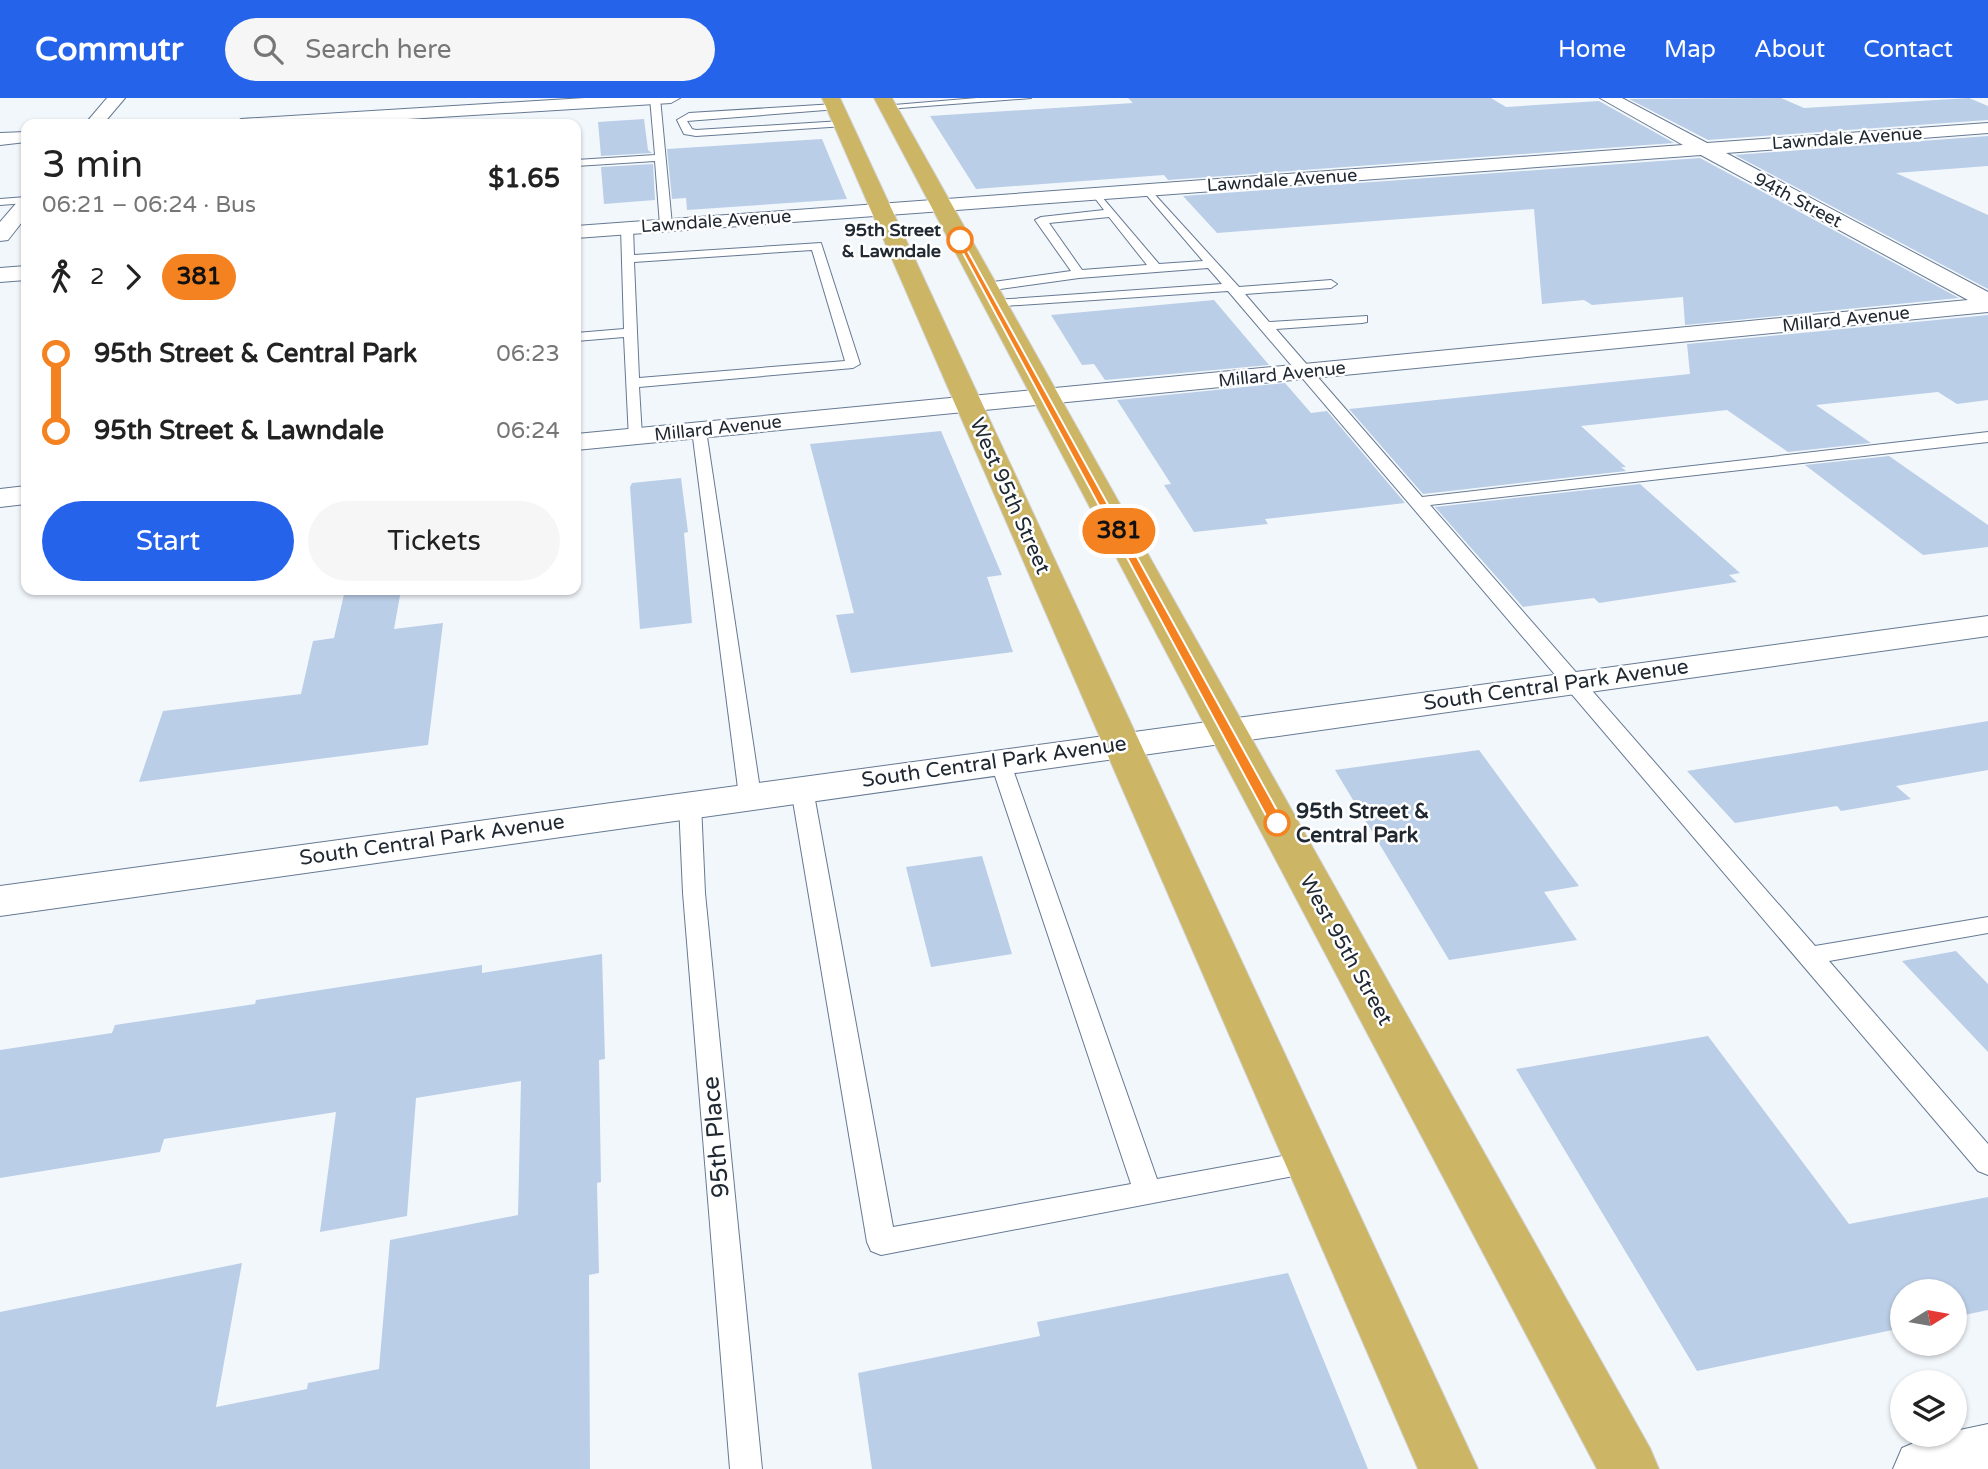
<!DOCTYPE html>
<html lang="en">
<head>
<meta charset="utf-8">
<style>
  :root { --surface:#fff; --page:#f6f6f6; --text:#222; --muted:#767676; --accent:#2563eb }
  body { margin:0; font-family:"Varela Round",sans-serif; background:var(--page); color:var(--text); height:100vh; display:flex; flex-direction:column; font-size:26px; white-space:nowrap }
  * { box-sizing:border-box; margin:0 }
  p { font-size:23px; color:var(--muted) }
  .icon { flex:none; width:38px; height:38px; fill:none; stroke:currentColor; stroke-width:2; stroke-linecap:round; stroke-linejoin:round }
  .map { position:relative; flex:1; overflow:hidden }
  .details { position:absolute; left:21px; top:21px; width:560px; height:476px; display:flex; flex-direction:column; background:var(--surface); border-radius:14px; box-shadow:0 2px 5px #0004 }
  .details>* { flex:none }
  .badge { padding:0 14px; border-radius:23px; font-size:24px; line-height:46px }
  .needle { width:46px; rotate:79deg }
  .fabs { position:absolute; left:1890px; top:1181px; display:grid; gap:14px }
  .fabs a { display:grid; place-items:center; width:77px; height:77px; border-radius:50%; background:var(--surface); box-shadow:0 2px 5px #0004; font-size:35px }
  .map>.badge { position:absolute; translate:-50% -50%; box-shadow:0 0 0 4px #fff }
  .legs { display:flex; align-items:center; gap:10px; height:77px; padding:0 21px; font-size:23px }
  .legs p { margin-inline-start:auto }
  .head { display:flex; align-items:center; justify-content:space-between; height:119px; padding:0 21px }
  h1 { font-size:38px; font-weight:600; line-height:52px }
  .primary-button { display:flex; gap:14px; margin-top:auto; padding:14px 21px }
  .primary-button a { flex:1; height:80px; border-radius:42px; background:var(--accent); color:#fff; font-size:28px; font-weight:600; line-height:80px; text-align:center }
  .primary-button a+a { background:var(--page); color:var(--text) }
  ul { padding:0 21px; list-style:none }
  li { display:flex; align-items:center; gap:24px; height:77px; font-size:26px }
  li i { display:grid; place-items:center; width:10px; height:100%; margin:0 9px; background:currentColor }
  li i::after { content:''; width:18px; height:18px; margin:-9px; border:5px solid; border-radius:50%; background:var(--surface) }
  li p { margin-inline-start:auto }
  li:first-child i { background:linear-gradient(#0000 50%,currentColor 0) }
  li:last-child i { background:linear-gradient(currentColor 50%,#0000 0) }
  header { display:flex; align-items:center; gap:42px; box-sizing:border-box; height:98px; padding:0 35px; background:var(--accent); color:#fff }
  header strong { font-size:33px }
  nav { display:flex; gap:38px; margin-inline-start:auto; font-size:24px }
  .search { width:490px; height:63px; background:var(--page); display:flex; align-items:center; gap:18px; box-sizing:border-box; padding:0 24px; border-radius:38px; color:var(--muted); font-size:26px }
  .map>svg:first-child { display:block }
</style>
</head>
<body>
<header>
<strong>Commutr</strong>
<div class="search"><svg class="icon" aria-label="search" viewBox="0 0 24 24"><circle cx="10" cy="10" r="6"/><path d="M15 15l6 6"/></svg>Search here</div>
<nav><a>Home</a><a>Map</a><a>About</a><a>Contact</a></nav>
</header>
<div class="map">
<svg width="1988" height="1371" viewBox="0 0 1988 1371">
  <rect width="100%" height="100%" fill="#f2f7fc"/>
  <g fill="#bbcee7">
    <polygon points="1128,0 1491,0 1506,9 1599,3 1674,45 1168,82 1164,77 976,91 930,18 1133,5"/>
    <polygon points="1781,0 1804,10 1969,0 1988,8 1988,22 1708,42 1629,1"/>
    <polygon points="644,21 648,52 652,55 601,58 598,24"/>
    <polygon points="1988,38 1988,68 1896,75 1988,117 1988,191 1735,57"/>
    <polygon points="822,41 847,101 687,112 686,100 672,101 667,51"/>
    <polygon points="1700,60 1959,200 1685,227 1683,199 1592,207 1584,202 1542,206 1534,111 1217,135 1183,98"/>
    <polygon points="653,66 655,102 604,106 601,69"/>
    <polygon points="1214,202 1269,267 1105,282 1094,266 1082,267 1051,217"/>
    <polygon points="1988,217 1988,302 1957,306 1938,294 1816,307 1871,345 1788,354 1727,312 1581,328 1626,369 1621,369 1626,373 1423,396 1349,311 1690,276 1687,246"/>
    <polygon points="1285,285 1311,315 1327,313 1405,405 1265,421 1268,426 1194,434 1164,387 1171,386 1117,302"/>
    <polygon points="941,333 1002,477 987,479 1013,554 851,575 836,517 854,515 810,346"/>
    <polygon points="1889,358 1988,427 1988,449 1923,457 1805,367"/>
    <polygon points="681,380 688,434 684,435 692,525 640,531 630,389 632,385"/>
    <polygon points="1640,386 1740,475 1729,477 1737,484 1599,505 1594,500 1523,509 1435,409"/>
    <polygon points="345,492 401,492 394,531 443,525 428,647 139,684 163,613 301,596 313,543 334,540"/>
    <polygon points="1988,623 1988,672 1896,688 1911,701 1841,713 1837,708 1735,725 1687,673"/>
    <polygon points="1479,652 1579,788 1544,794 1577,842 1449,862 1335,672"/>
    <polygon points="982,758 1012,856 931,869 906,769"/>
    <polygon points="1956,853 1988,886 1988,954 1902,863"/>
    <polygon points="602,856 605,961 599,962 601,1084 597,1085 599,1175 589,1177 590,1371 0,1371 0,1214 242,1165 216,1309 307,1291 308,1285 379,1271 390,1142 518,1117 521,983 416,1000 407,1118 320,1134 336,1014 164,1041 160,1054 0,1080 0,952 112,935 115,927 255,906 256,902 482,867 482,875"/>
    <polygon points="1708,938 1849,1126 1988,1099 1988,1212 1955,1219 1955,1194 1902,1194 1902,1230 1697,1273 1516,971"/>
    <polygon points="1288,1175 1368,1371 872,1371 858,1275 1040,1238 1037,1224"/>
  </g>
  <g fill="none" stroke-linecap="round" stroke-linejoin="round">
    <g stroke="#667992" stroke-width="2">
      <g id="lane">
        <polygon points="650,0 660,0 672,127 666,130 660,127 655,63 576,68 576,62 655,57"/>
        <polygon points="977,0 1031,0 887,11 882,8"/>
        <polygon points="835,6 838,11 687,23 692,31 696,32 842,23 845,28 696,38 684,36 677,22 689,15"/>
        <path d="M1147,88L1239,189L1331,182L1337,186L1331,190L1245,196L1269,224L1367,218V224L1362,225L1276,231L1422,399L1988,334V344L1430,407L1815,848L1988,819V835L1829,863L1988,1046V1077L1978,1073L1228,193L990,209V203L995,202L1222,186L1208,170L1079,180L986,193L980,189L986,185L1071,173L1035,122L1041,119L1104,112L1091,95L1096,92L1159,166L1203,163L1143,93V89ZM1109,119L1147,167L1082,172L1049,125Z"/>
        <polygon points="26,99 26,105 0,107 0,101"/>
        <path d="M627,127L633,130L634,157L821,145L860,266L853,270L639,289L642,338L639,341H629L624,239L576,243V235L624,231L621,130ZM812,152L845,263L639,280L634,164Z"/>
        <polygon points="699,328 706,332 761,698 750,705 739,698 692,332"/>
        <polygon points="1000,656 1010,663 1157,1081 1310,1053 1320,1057 1324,1065 1320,1073 881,1157 871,1153 867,1144 791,691 802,684 813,691 893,1129 1131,1086 990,663"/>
        <polygon points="690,699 701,706 705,795 762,1371 730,1371 683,795 679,706"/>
      </g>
    </g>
    <g stroke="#667992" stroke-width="2">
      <g id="street">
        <polygon points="107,0 125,0 103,26 85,26"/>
        <polygon points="585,0 680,0 671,5 325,26 232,26 241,21"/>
        <polygon points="1600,0 1622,0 1707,45 1988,25 1988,35 1726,55 1988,194 1988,214 576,352 576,336 1968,202 1701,57 576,140 576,128 1683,47"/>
        <polygon points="26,34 26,44 0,47 0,35"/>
        <polygon points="26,100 26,119 8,142 0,143 0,124 19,102"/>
        <polygon points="26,168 26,182 0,184 0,170"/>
        <polygon points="26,388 26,406 0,409 0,391"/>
        <polygon points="1988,518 1988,538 0,818 0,788"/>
        <polygon points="1988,1326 1988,1371 1893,1371 1902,1350 1923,1341 1955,1337 1955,1333"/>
      </g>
    </g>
    <g stroke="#d2d4d6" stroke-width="2">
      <g id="primary">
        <polygon points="822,0 840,0 1478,1371 1418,1371"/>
        <polygon points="874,0 892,0 1650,1350 1659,1371 1597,1371"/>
      </g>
    </g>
    <use href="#lane" fill="#fff" fill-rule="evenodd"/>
    <use href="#street" fill="#fff" fill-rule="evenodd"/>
    <use href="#primary" fill="#ccb666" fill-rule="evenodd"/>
  </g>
  <polygon fill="#f58220" stroke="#fff" stroke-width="2" points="960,139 1284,725 1282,728 1272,728 1270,725 956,142"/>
  <g fill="#fff" stroke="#f58220" stroke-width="3.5">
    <circle cx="960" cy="142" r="12"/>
    <circle cx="1277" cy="725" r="12"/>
  </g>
  <g text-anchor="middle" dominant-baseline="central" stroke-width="5" stroke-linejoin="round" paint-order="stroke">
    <g font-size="18" fill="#202832" stroke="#fff">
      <text transform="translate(1847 40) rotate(-4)">Lawndale Avenue</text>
      <text transform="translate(1282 82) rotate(-4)">Lawndale Avenue</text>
      <text transform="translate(1798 102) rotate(28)">94th Street</text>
      <text transform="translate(716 123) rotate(-4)">Lawndale Avenue</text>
      <text transform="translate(1846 221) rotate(-6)">Millard Avenue</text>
      <text transform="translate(1282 276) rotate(-6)">Millard Avenue</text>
      <text transform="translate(718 330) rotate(-6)">Millard Avenue</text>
    </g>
    <g font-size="18" font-weight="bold" fill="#202832" stroke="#fff" text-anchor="end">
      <text x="941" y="132">95th Street<tspan x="941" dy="21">&amp; Lawndale</tspan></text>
    </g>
    <g font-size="21" fill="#202832" stroke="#fff">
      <text transform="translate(1010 398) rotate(66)">West 95th Street</text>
      <text transform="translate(1556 587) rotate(-8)">South Central Park Avenue</text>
      <text transform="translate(994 664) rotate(-8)">South Central Park Avenue</text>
      <text transform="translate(432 742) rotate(-8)">South Central Park Avenue</text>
      <text transform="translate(1346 852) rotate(61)">West 95th Street</text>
    </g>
    <g font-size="21" font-weight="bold" fill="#202832" stroke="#fff" text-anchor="start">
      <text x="1296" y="713">95th Street &amp;<tspan x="1296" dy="24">Central Park</tspan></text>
    </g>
    <g font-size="24" fill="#202832" stroke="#fff">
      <text transform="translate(716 1039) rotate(-95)">95th Place</text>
    </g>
  </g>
</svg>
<div class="fabs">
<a><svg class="needle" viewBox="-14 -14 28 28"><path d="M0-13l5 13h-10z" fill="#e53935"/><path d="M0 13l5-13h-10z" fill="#767676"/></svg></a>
<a><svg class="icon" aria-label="layers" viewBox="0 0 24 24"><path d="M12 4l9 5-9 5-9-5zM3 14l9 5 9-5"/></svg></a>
</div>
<b class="badge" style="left:1119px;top:433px;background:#f58220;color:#111">381</b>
<section class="details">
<div class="head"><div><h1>3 min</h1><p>06:21 – 06:24 · Bus</p></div><b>$1.65</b></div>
<div class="legs"><svg class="icon" aria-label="walk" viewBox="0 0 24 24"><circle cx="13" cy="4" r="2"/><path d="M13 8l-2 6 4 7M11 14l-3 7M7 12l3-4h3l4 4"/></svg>2<svg class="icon" aria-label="forward" viewBox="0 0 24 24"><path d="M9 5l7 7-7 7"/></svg><b class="badge" style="background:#f58220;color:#111">381</b></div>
<ul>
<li><i style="color:#f58220"></i><b>95th Street &amp; Central Park</b><p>06:23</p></li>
<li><i style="color:#f58220"></i><b>95th Street &amp; Lawndale</b><p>06:24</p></li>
</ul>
<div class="primary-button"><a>Start</a><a>Tickets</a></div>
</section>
</div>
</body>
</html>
